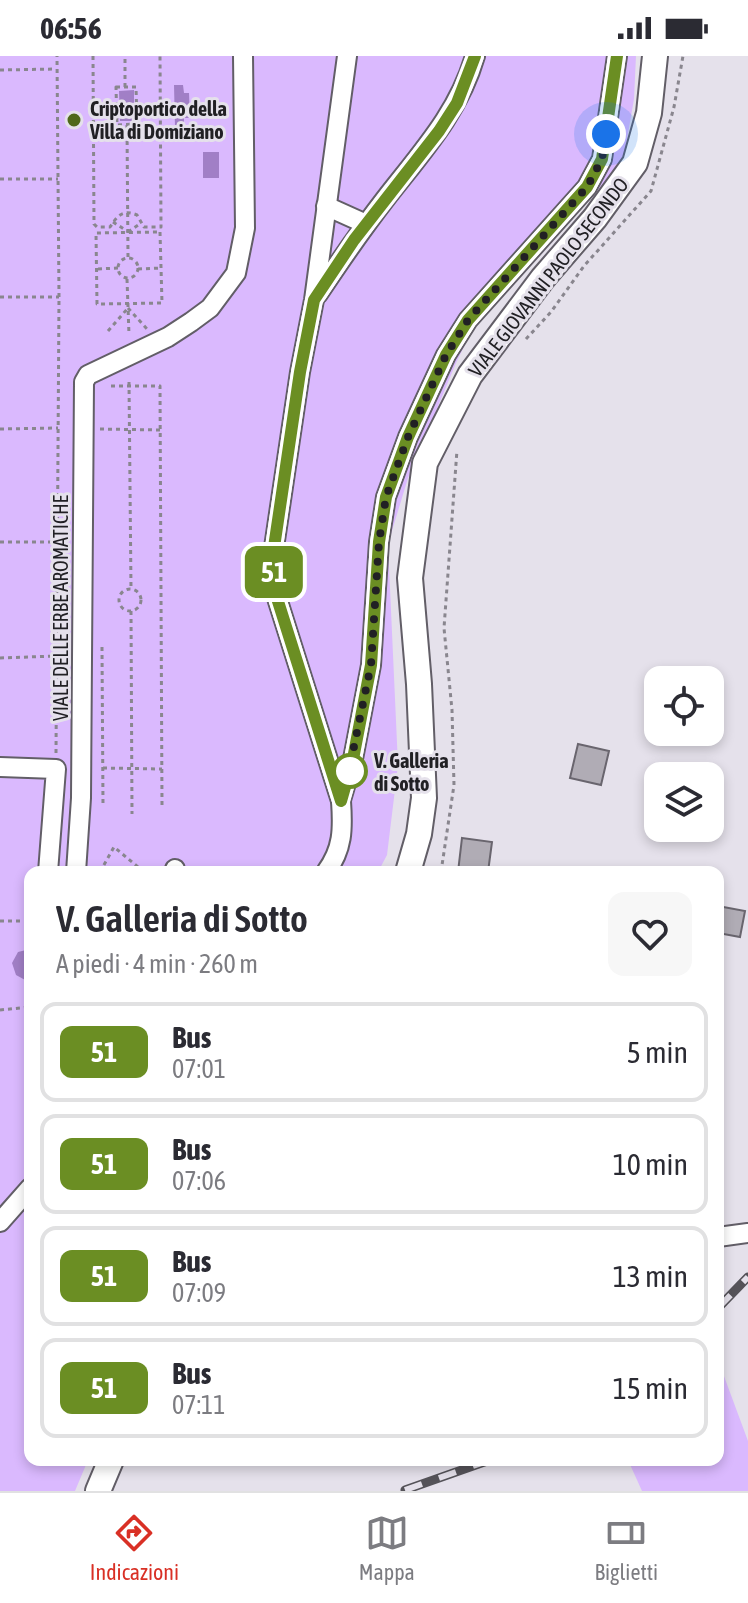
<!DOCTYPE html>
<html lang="it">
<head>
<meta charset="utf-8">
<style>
  :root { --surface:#fff; --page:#f7f7f7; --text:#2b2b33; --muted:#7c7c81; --line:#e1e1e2; --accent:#d93025 }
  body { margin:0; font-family:"Asap Condensed",sans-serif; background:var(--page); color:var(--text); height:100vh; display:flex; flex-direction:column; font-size:30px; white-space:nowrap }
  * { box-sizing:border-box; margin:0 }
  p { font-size:26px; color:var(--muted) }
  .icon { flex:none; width:44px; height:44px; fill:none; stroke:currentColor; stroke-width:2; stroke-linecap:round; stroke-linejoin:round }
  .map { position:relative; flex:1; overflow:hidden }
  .side { position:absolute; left:24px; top:810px; width:700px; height:600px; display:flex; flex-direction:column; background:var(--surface); border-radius:16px; box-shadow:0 4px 12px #0003 }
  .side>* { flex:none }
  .badge { padding:0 16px; border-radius:12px; font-size:28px; line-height:52px }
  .buttons { position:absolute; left:644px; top:610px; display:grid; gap:16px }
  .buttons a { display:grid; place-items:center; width:80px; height:80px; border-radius:16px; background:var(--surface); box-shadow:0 4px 12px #0003; font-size:40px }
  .you { position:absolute; width:40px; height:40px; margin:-20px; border:6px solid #fff; border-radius:50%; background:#1a73e8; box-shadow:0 0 0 12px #1a73e833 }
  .map>.badge { position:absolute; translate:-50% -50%; box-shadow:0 0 0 4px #fff }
  .round { display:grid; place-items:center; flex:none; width:84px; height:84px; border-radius:16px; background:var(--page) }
  .headline { display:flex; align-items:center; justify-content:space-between; height:136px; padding:0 32px }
  h1 { font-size:38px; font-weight:600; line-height:60px }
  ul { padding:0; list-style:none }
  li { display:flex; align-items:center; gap:24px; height:100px; margin:0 16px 12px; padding:0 16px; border:4px solid var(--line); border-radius:16px }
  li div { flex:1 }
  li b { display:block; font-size:30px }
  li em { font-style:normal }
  li .badge { min-width:88px; font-weight:700; text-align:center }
  .status { display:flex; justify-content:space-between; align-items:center; height:56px; padding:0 40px; background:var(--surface); direction:ltr }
  .status svg { height:22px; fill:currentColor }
  .menu { display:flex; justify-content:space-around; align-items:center; height:112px; border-top:2px solid var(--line); background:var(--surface); font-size:22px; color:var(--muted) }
  .menu a { display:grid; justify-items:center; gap:4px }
  .menu .active { color:var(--accent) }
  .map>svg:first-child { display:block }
</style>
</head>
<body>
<div class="status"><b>06:56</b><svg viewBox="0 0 49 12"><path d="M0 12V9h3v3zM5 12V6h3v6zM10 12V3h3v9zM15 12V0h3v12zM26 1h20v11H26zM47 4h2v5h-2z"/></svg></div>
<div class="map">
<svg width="748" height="1435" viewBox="0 0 748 1435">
  <rect width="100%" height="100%" fill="#e5e1eb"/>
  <g fill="#dab9fe">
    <polygon points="0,0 636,0 634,43 623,106 474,270 456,307 408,422 388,488 398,709 387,799 378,816 30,816 30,1404 88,1404 75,1435 0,1435"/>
    <polygon points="718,1304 748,1385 748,1435 642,1435 628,1404 718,1404"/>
  </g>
  <g fill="#a17fc6">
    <polygon points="174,29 183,29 184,37 189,37 190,62 184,62 184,71 175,71"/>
    <polygon points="134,34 134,65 120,65 119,35"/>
    <rect x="203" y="96" width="16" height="26"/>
    <polygon points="30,893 30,924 27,925 16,919 12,907 18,896"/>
  </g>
  <g fill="#b0acb5" stroke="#69656e" stroke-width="2">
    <polygon points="578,688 609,695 601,729 570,722"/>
    <polygon points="462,782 492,786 488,816 458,816"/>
    <polygon points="718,850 745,855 740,881 718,877"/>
  </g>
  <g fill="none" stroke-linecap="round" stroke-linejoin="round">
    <g stroke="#625e67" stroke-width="22">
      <g id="minor">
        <polyline points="326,150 366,168"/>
        <path d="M318,238C340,205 362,173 386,142C421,97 459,56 475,0"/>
        <polyline points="0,711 56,713 48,816"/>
        <polyline points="341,744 353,703 371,609 379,486 386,441 408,381 446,299 468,264 587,131 602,103 617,0"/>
        <polyline points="76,816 81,742 84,326 88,319 168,281 191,266 210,252 236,217 245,172 243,0"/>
        <polyline points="174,816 175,813"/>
        <path d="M326,816C343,793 343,773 341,745L276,539L273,498L300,316L314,244L347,0"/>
        <polyline points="0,1166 30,1132"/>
        <polyline points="718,1181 748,1177"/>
      </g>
    </g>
    <g stroke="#625e67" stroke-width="28">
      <g id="major">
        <polyline points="408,816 419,778 424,742 419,628 410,522 425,407 470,319 543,222 595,162 635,107 649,57 655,0"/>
        <polyline points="98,1435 111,1404"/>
      </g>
    </g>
    <g stroke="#89868e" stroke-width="3" stroke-dasharray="4 4" stroke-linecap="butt">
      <path d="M93,0L94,168L97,171H110C117,160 123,153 137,159L144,171H161L160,0"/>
      <polyline points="0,14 56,13"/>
      <polygon points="116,31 136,31 137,68 117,69"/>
      <polyline points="125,31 125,0"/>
      <polyline points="136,49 160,49"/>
      <polyline points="197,50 224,50"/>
      <polyline points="93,51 116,51"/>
      <polyline points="127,69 128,202"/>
      <polyline points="0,123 58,123"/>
      <polyline points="113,166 127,175"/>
      <polyline points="128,176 141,167"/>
      <polygon points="160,176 162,247 97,248 96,177"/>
      <circle cx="128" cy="212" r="10"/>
      <polyline points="98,213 118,212"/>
      <polyline points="138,213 161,212"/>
      <polyline points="127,223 129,279"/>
      <polyline points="0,241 59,241"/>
      <polyline points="128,252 147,273"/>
      <polyline points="108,275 128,252"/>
      <polyline points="526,283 551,256 584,210 651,135 674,51 683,0"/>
      <polyline points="129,326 131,533"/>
      <polyline points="111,330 160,330 162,749"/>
      <polyline points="0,373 58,372"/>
      <polyline points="100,373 160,374"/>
      <polyline points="0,486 58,486"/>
      <circle cx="130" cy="544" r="11"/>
      <polyline points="131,555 132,758"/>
      <polyline points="102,591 103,749"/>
      <polyline points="0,602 56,600"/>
      <polyline points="56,697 59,241 57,0"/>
      <polyline points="103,712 162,713"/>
      <polyline points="100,816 114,791 144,816"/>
      <polyline points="441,816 454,729 452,654 444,572 457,394"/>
      <polyline points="0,865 30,865"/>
      <polyline points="0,954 30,951"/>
    </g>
    <use href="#minor" stroke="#fff" stroke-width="18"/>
    <use href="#major" stroke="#fff" stroke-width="24"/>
    <g stroke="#555359" stroke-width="9">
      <g id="rail">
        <polyline points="718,1252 748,1221"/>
        <polyline points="405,1434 490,1404"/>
      </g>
    </g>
    <use href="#rail" stroke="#e5e1eb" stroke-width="6" stroke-dasharray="18" stroke-linecap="butt"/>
  </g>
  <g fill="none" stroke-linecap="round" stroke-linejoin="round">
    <g stroke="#fff" stroke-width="18">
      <polyline id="line" points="475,0 457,47 439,75 354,184 314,244 300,316 273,498 276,539 341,745 353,703 371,609 379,486 386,441 408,381 446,299 468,264 587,131 602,103 617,0"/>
    </g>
    <use href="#line" stroke="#6b8e23" stroke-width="12"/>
    <polyline stroke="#212024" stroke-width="8" stroke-dasharray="0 14.4" points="350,715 347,724 371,609 379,486 386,441 408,381 446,299 468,264 587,131 602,103 606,78"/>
  </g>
  <circle fill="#4f6819" stroke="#e5e1eb" stroke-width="3" cx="74" cy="64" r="8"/>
  <circle fill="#fff" stroke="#6b8e23" stroke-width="4" cx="350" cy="715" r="16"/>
  <g text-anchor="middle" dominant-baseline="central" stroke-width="6" stroke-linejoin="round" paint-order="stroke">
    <g font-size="20" font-weight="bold" fill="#212024" stroke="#e5e1eb" text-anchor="start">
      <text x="90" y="52">Criptoportico della<tspan x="90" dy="23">Villa di Domiziano</tspan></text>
    </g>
    <g font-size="20" fill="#212024" stroke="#e5e1eb">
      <text transform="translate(548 221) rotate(-52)">VIALE GIOVANNI PAOLO SECONDO</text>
      <text transform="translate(60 552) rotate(-90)">VIALE DELLE ERBE AROMATICHE</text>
    </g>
    <g font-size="20" font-weight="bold" fill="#212024" stroke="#e5e1eb" text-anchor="start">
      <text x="374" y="704">V. Galleria<tspan x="374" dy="23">di Sotto</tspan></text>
    </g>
  </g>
</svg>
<div class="buttons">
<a><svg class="icon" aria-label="locate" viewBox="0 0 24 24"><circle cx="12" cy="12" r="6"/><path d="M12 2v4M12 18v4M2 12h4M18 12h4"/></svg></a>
<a><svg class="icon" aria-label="layers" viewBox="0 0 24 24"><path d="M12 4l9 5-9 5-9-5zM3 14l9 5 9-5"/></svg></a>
</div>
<div class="you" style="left:606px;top:78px"></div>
<b class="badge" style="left:274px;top:516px;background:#6b8e23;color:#fff">51</b>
<section class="side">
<div class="headline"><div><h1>V. Galleria di Sotto</h1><p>A piedi · 4 min · 260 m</p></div><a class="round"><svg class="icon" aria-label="heart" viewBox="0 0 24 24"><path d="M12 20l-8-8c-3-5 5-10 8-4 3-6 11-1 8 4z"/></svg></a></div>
<ul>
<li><span class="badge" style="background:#6b8e23;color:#fff">51</span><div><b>Bus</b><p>07:01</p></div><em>5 min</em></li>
<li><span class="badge" style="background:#6b8e23;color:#fff">51</span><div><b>Bus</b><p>07:06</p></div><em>10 min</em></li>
<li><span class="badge" style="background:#6b8e23;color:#fff">51</span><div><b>Bus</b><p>07:09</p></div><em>13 min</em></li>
<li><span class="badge" style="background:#6b8e23;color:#fff">51</span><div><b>Bus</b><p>07:11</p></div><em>15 min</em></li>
</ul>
</section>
</div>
<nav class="menu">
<a class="active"><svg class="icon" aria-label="directions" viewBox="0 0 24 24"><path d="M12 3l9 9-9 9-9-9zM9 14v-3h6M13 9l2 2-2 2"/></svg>Indicazioni</a>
<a><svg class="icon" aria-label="map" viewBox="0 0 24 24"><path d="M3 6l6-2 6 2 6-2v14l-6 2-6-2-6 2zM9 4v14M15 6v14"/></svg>Mappa</a>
<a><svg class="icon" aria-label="tickets" viewBox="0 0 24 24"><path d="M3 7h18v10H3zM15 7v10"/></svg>Biglietti</a>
</nav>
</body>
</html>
